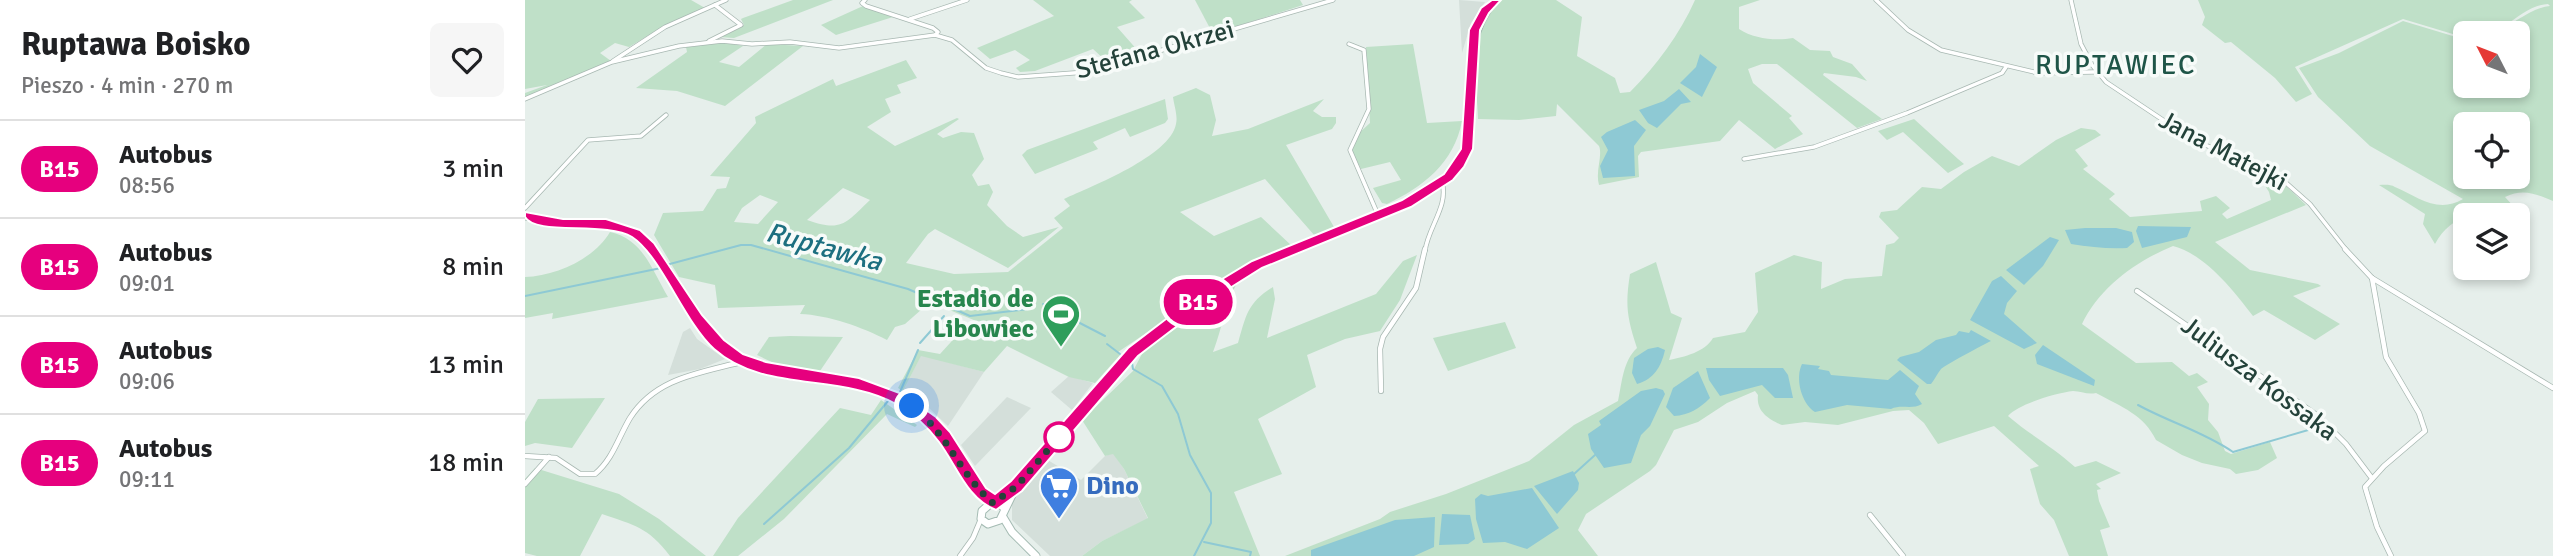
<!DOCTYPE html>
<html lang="pl">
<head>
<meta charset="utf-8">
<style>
  :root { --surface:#fff; --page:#f6f6f6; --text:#202124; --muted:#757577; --line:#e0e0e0 }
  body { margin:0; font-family:Signika,sans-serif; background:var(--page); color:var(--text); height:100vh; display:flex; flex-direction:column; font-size:26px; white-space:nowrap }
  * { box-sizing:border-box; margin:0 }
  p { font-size:23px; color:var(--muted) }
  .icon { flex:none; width:38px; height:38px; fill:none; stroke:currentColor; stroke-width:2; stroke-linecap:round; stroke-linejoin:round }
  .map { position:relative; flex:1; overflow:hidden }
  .sheet { display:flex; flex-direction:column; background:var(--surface); width:525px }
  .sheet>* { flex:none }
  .badge { padding:0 14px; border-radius:23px; font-size:24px; line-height:46px }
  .needle { width:46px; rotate:312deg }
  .buttons { position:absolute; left:1928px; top:21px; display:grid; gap:14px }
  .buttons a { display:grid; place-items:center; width:77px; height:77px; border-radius:10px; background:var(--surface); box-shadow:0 4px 10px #0003; font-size:35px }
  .you { position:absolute; width:35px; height:35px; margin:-18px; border:5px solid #fff; border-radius:50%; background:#1a73e8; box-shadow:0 0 0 10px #1a73e833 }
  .map>.badge { position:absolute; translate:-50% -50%; box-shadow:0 0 0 4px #fff }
  .round { display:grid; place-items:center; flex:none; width:74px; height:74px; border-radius:10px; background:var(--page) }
  .overview { display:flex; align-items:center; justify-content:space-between; height:119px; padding:0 21px }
  h1 { font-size:33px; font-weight:700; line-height:52px }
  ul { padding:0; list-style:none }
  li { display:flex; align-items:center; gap:21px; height:98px; padding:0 21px; border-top:2px solid var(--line) }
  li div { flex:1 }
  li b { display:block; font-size:26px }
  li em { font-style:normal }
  li .badge { min-width:77px; font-weight:700; text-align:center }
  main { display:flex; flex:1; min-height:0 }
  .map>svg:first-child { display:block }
</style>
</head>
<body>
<main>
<section class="sheet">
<div class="overview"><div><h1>Ruptawa Boisko</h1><p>Pieszo · 4 min · 270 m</p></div><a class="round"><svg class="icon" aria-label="heart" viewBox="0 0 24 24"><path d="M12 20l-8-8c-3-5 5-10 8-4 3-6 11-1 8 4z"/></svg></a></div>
<ul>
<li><span class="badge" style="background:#e6007e;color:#fff">B15</span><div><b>Autobus</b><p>08:56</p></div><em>3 min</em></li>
<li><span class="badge" style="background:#e6007e;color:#fff">B15</span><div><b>Autobus</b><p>09:01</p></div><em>8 min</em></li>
<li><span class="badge" style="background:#e6007e;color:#fff">B15</span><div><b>Autobus</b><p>09:06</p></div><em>13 min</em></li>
<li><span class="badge" style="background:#e6007e;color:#fff">B15</span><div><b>Autobus</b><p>09:11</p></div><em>18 min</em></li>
</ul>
</section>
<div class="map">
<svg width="2028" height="556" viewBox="0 0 2028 556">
  <rect width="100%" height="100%" fill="#e6efeb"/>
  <g fill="#d4dfda">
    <polygon points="934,0 960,2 946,23 937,53"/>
    <polygon points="165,328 172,339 200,359 175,369 143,375 158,332"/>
    <polygon points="396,355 459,372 423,426 404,408 378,391"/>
    <polygon points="544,376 568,383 547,410 526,392"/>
    <polygon points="482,397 506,408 450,466 436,445"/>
    <polygon points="588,453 599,469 623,519 577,541 557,556 525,556 487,520 487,500 521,459 556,480 580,456"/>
  </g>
  <g fill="#bfe0c8" fill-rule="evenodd">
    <polygon points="0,0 166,0 180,8 139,26 104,47 90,43 75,53 86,61 0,98 0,93 22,85 0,89"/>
    <polygon points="268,0 308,0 209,38 195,37 219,25 216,19 218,18"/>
    <polygon points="508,0 607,0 604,2 620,18 592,27 614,52 582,62 568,49 510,71 495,72 491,68 505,60 490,50 465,59 452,48 529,16"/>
    <polygon points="670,0 775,0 778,5 688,34"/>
    <path d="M976,0H1031L1057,17L1052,56L1090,78L1095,93L1105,92C1131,66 1155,34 1170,0H1235L1214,7V29C1229,39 1251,41 1268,38L1285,50L1305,51L1308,57L1327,64L1342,81L1331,77L1299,73L1298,75L1357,119L1332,128L1252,64H1237L1223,69L1228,83L1267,116L1264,118L1278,134L1250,149L1214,120L1195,141L1116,152L1113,156L1114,177L1074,185C1070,171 1078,156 1074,146L1032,104L1031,116L994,120L953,119C952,82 940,23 976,0Z"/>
    <path d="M1673,0H2028V201C2011,194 1998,188 1980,197L1991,209C1957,209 1927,213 1910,244L1898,224L1900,214L1854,185C1859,185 1865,184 1870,187C1893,197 1913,214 1938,199L1845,146L1793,97L1774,68L1814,53L1878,21L1941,40V86H1993V33H1967C1988,26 2004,8 2025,6L2023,4C2005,5 1994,17 1979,26C1966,32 1954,33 1941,33V38L1878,19L1770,67L1787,94L1771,102L1750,78L1706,42L1700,43L1677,25L1680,17ZM1941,124H1993V177H1941Z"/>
    <polygon points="338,6 368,17 311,35 296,25"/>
    <polygon points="197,42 218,46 194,62 214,67 242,44 278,46 200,106 152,91 111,88 162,52 161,47"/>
    <path d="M888,44L902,123L937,121C929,163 898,187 862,204L857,203L848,188L876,180L865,162L836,169L827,151L832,135L845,123L841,47Z"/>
    <path d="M381,60L392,78L372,85L376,93L360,99L366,112L342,127L370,146L432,118L434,119L412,134L418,138L436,132L449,133L459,159L447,175L453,186L464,184L468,192L462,205L482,226L498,237L534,227L483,268L410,229L403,234L381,263L429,274L483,272L538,228L529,218L545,206L539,199C567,186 645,156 651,124C653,116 649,105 648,97L671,88L685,95L691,120L687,136L723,129L799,99L788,111L797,117H811V123L807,129L761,145L809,227L790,236L740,179L655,212L689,236L736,217L767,246L651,313L593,352L585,346L595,355L570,383L544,377L482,346L459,372L396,356L378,391L373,388L393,350L415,354L436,331L470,342L477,334L455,327L456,323L405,302L380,324L370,327L362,340C337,327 303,315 275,314L280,305L193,308L190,285L154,277L129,235L138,213L178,211L192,189L201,188L205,177L185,176L231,123L230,117L308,79L311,86ZM318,188L345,200C320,224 317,232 282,220ZM235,195L253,202L233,224L209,222L217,208Z"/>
    <polygon points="640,99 643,119 640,123 605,137 600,128 568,142 573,149 510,174 497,155 502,150"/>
    <polygon points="1389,119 1433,159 1439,164 1423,173 1378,132 1362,140 1353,131"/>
    <path d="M1556,128L1570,130L1576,135L1550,150L1563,166L1558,169L1590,194L1584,199L1605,217L1677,211L1675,201L1691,196L1705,208L1697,214L1702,219L1746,200L1744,192L1729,168L1760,185L1781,205L1690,242L1725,270L1793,284L1796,286L1768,296L1815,324L1790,340L1739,310L1728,316C1708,290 1681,255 1648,246C1611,261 1574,288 1557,324L1611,363L1647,362L1664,376L1672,373L1683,382L1672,387L1684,404L1683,420L1693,432L1700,451L1706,454L1745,442L1752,458L1733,470L1711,474L1705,469L1677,463L1657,455L1631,440C1619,415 1597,407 1571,393C1562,395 1556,391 1548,391C1531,393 1493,404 1483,416C1505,435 1528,447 1550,467L1571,461L1596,473L1571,484L1576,489L1572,490L1574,501L1585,527L1575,530L1583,556H1544L1529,520L1515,504L1505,469L1514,466L1469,426L1413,444L1399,423L1384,410L1368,411L1313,425L1280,422L1257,425C1243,419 1231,411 1233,395L1230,391L1202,403L1173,422L1149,430L1131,465L1125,471L1061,514L1053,530L1073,556H760L855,519L865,512L921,494L1004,461L1049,425L1093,401C1097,382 1098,361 1112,348C1102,318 1100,305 1105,274L1131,262L1146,313L1157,318L1144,360C1159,357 1180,352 1188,338L1220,332L1233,312L1230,273L1269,255L1297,262L1296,289L1320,279L1357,276L1361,245L1369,243L1374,238L1354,217L1356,212L1372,210L1397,187L1416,189L1439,172L1467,156L1494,166L1531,140Z"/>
    <path d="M85,232C118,239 127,270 143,297L27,319L28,313L0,318V277C31,276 69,259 85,232Z"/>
    <path d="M892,255L875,300L855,331L820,339L782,355L791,387L733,419L757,474L709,492L735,556H557L577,541L623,518L599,469L588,454L580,456L557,420L608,371L619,350L690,302L712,283C700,305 697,329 688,352L713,343C721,316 722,303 748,287L750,299L742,338L851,294L878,261Z"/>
    <polygon points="980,322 991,348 923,371 908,338"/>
    <polygon points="265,336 318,337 295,371 253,365 232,355 244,337"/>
    <polygon points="80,398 47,448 10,443 0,446 0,422 13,399"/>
    <polygon points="356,400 392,425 390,427 362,414 259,519 213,556 188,556 213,518 315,408 346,415"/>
    <path d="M10,468L94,494L134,519L181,556H145C123,527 109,525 77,514L55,556H12L0,553V479Z"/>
  </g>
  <g fill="#8ec9d4">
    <polygon points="1175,54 1192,67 1177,97 1155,83 1171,67"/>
    <polygon points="1154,89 1166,102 1156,104 1132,128 1123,123 1114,110 1139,101"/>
    <polygon points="1110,120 1121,130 1109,146 1110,176 1078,178 1075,166 1083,150 1076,137 1082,132"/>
    <polygon points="1613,226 1666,227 1662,237 1617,248 1611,231"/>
    <path d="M1560,228H1591L1607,232L1609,242L1602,248C1583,249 1565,247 1546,244L1540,230Z"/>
    <polygon points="1525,237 1534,240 1518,266 1499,285 1481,270"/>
    <polygon points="1476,276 1492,291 1482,303 1479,314 1512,343 1499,349 1445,320 1467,281"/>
    <path d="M1446,330L1466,341C1459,344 1419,366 1416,369C1412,374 1410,379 1406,384H1402L1372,360L1375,357L1394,352L1411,340L1431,335L1434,331L1444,333Z"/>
    <polygon points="1518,345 1570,380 1569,386 1512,364 1510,355"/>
    <path d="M1133,347L1140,350C1136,367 1129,379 1112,384L1107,373L1109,358L1123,349Z"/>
    <path d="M1277,364L1295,366L1293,369L1304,371L1306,375L1363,380L1375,370L1394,386L1390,394L1397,404C1387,410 1376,404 1366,409L1322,405L1290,412C1276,403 1270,378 1277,364Z"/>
    <polygon points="1181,368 1258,368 1263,375 1268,398 1250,398 1237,385 1195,396 1184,380"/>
    <path d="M1173,371L1185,398C1174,409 1164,415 1149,416L1141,407L1148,388Z"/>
    <polygon points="1131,388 1138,390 1140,394 1125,426 1116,435 1106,463 1079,468 1066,449 1063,434 1076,425 1074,421 1116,391"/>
    <polygon points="1048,471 1054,483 1053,490 1032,514 1009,486"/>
    <polygon points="1007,488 1034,528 1002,549 980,542 958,543 951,519 950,499 956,494 963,496"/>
    <polygon points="917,514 945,515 950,539 943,544 914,545"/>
    <polygon points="910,517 909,547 889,556 786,556 786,550 870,520"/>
  </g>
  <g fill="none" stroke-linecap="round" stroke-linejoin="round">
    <g stroke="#8ec9d4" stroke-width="2">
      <polyline points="141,265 216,245 226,245 383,289 445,316 503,309"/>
      <polyline points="0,296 136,268"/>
      <polyline points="518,304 580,336"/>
      <polyline points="395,343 419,316"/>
      <polyline points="582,344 595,354"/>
      <polyline points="607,363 608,369 637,386 653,414 665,455 686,493 686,523 669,556"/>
      <polyline points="375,392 393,350"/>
      <path d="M1613,405C1644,422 1679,432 1708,452L1797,426"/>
      <polyline points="1049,474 1070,455"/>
      <polyline points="239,524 324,448 363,401"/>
      <polyline points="679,542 726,552 725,556"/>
    </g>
    <g stroke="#a8b8b2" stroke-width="5">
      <g id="street-far1">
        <polyline points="340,0 337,3 341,6 408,28 413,32 411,34"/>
        <polyline points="1351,0 1383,30 1416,50 1513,73 1569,72"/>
        <polyline points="1546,0 1556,44 1567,65 1581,82 1668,140 1751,174 1785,204 1822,251"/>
        <polyline points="385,19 442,0"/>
        <polyline points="184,41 216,25 190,5"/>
        <polyline points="824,44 839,50 844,109 825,150 853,215"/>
        <polyline points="88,61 140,27 201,0"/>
        <polyline points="0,99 87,62 154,46 197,41 227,44 265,42 314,48 410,35 427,40 461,68 476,73 493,77 562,72 808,0"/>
        <polyline points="1219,159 1289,147 1382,113 1477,73 1481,67"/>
        <polyline points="0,208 63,140 116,136 141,115"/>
        <path d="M900,251C903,227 924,206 917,182"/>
      </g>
    </g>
    <g stroke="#a8b8b2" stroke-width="6">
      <g id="street">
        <polyline points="1820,249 1847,278 2028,388"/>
        <polyline points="1847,278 1861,357 1894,413 1900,431 1859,466 1840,487 1852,527 1866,556"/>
        <polyline points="1612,291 1793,416 1821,444 1846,477"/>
        <polyline points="856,391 855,349 858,337 891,288 900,249"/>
        <path d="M0,456L31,458L55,474H70C88,459 93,438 105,418C131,377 176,373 220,361"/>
        <polyline points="0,484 24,457"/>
        <polyline points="1345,515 1378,556"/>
        <polyline points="435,556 448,538 456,519"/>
      </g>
    </g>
    <g stroke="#a4bbb3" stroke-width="7">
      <g id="secondary-far1">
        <path d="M0,217C49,229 92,210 129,251"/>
        <path d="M765,251C811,233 925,198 942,149C945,139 944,126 944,117C946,74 942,34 971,0"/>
      </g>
    </g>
    <g stroke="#a4bbb3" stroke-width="9">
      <g id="secondary">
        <path d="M127,249C155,281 169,325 203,352C256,391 332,368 386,406C421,431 437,473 468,503"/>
        <path d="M471,503C510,471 538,429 571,391C626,328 691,280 769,249"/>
        <polyline points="480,509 474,503 465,504 457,511 456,519 463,524 475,520 489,491"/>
        <polyline points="478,517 487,532 511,556"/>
      </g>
    </g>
    <use href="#street-far1" stroke="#fff" stroke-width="3.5"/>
    <use href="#street" stroke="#fff" stroke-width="4.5"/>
    <use href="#secondary-far1" stroke="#fff" stroke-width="5"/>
    <use href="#secondary" stroke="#fff" stroke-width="7"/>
  </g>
  <path fill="#e6007e" stroke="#fff" stroke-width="2" d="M967,0H976L964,13L955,30L948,149L939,167L928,180L886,207L737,268L689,298L613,356L497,491L471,510C442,499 432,466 414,442C403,427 387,413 371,404C315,373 238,393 189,349C159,322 136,256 107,237C81,221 10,236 0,217V212L38,219H81L115,230L129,243L177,315L199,340L218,354L241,362L334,378L380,395L411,417L425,432L461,488L470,494L486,481L603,348L679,290L727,261L877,200L919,174L936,149L944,30L956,8Z"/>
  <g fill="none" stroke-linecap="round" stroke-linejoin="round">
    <path stroke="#24423a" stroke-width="7" stroke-dasharray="0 12.6" d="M387,406C424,435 435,475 468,503L492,486L534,437"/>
  </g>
  <defs>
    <g id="stadium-pin" transform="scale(2.0125)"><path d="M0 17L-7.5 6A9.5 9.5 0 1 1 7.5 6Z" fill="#2e9e5b" stroke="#f7fbf9"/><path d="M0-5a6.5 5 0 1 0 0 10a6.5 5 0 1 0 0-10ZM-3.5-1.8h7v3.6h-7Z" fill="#fff"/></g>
    <g id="supermarket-pin" transform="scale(2.0125)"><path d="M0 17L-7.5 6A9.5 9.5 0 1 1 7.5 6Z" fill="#3f7fe0" stroke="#f7fbf9"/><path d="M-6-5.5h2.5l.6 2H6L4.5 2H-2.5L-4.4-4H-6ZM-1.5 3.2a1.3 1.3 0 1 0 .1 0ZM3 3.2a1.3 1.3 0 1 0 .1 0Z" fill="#fff"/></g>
  </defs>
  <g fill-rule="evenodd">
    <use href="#stadium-pin" x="536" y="314"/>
    <use href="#supermarket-pin" x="534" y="486"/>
  </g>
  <circle fill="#fff" stroke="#e6007e" stroke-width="3.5" cx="534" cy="437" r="14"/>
  <g text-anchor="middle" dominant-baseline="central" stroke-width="7" stroke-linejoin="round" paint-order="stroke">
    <g font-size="26" fill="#24423a" stroke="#f7fbf9">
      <text transform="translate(630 50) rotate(-15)">Stefana Okrzei</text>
      <text transform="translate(1698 151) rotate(28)">Jana Matejki</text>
      <text transform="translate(1734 379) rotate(37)">Juliusza Kossaka</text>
    </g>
    <g font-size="26" font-weight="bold" fill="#27864d" stroke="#f7fbf9" text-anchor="end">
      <text x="509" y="299">Estadio de<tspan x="509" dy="30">Libowiec</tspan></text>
    </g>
    <g font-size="26" font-weight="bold" fill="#366cbe" stroke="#f7fbf9" text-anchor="start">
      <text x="561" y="486">Dino</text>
    </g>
    <g font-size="28" letter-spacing="2" fill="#1f5548" stroke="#f7fbf9">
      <text x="1591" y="65">RUPTAWIEC</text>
    </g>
    <g font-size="28" font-style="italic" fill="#1c6f80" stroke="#f7fbf9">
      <text transform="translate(299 247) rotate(15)">Ruptawka</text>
    </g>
  </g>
</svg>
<div class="buttons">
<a><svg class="needle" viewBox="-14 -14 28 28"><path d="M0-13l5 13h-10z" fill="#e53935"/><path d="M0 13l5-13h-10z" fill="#757577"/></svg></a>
<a><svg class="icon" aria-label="locate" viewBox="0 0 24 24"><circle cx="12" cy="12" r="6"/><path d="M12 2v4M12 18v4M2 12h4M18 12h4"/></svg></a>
<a><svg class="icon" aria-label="layers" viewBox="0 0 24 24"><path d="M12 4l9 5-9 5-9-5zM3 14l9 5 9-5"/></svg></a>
</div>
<div class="you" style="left:387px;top:406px"></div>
<b class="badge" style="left:673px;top:302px;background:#e6007e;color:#fff">B15</b>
</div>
</main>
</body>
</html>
